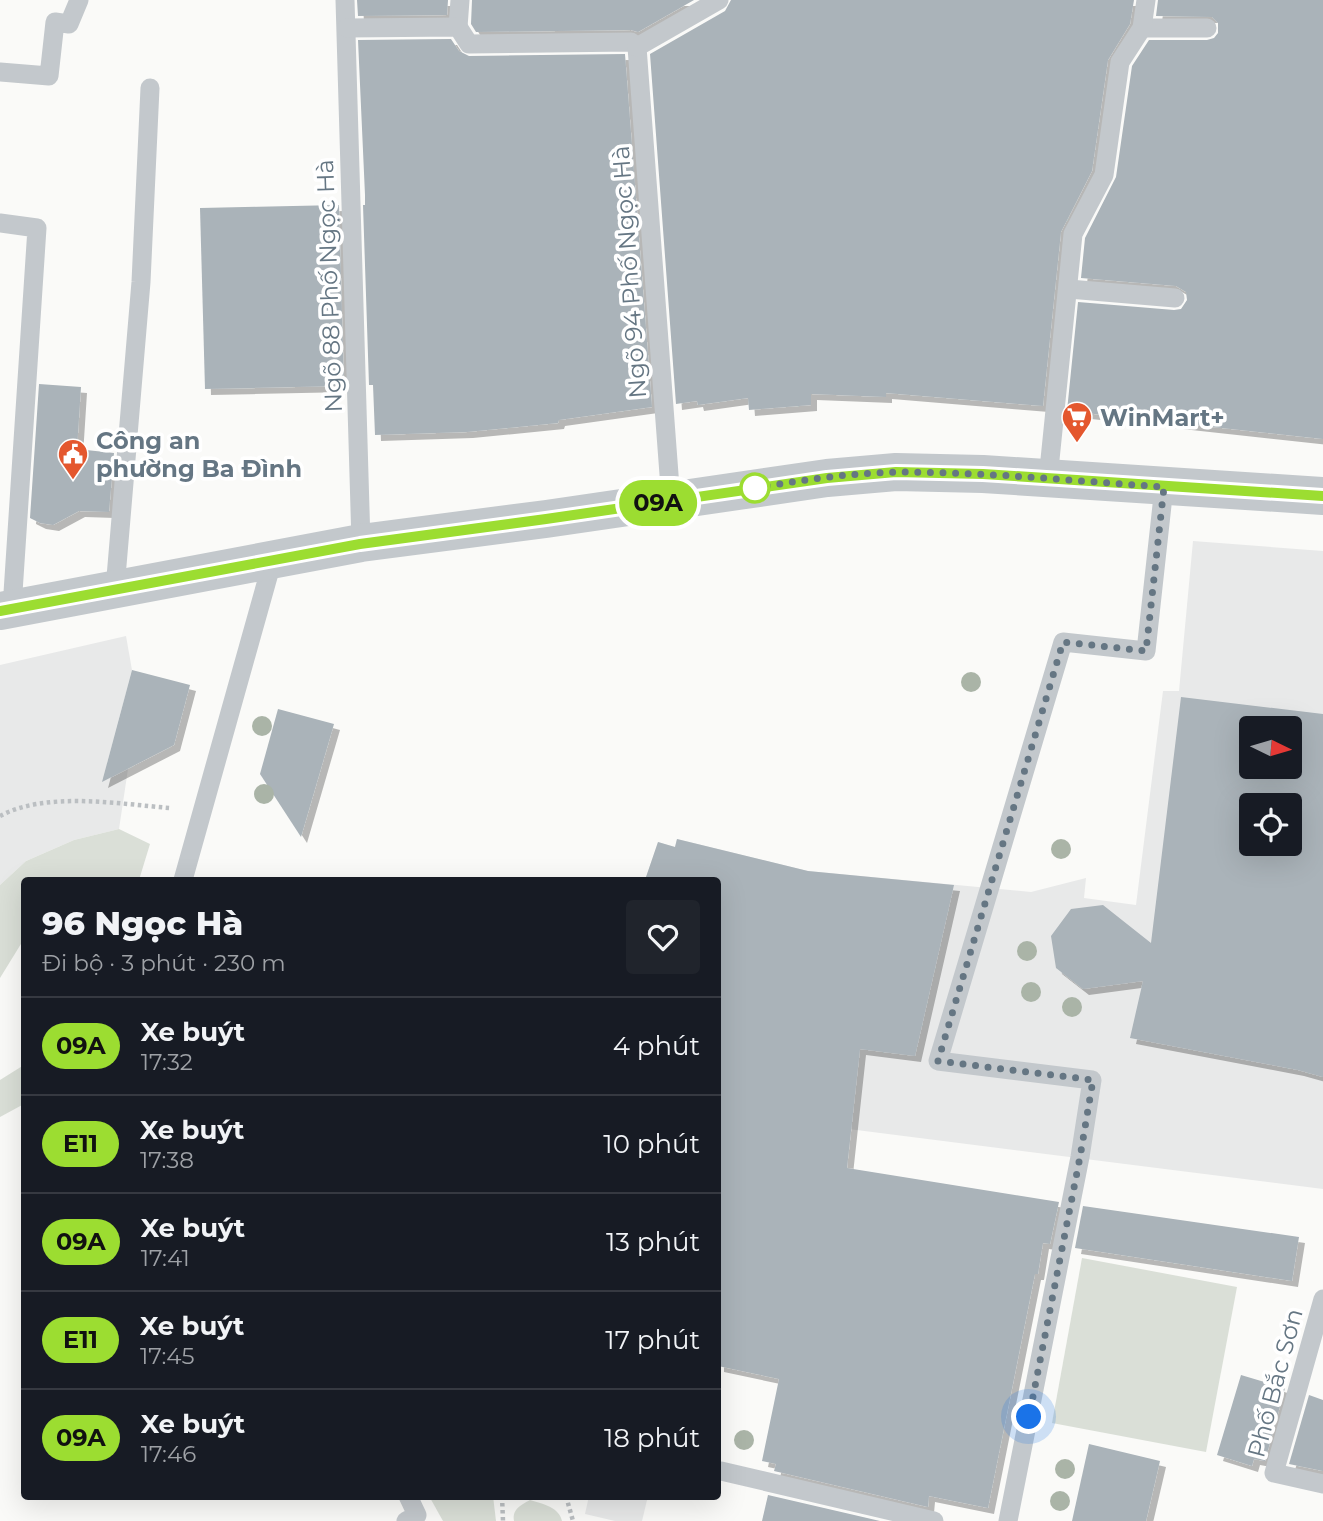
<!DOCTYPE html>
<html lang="vi">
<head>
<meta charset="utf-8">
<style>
  :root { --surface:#171b24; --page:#20242c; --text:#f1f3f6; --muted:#9ea1a6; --line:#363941 }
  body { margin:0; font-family:Montserrat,sans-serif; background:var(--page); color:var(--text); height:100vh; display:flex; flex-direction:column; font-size:26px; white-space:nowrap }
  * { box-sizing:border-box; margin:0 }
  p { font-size:23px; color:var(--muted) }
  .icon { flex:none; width:38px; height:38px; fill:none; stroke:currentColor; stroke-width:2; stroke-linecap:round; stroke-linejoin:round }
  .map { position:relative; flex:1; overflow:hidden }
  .sheet { position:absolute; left:21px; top:877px; width:700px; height:623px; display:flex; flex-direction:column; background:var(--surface); border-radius:7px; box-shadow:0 7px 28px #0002 }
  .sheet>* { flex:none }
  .badge { padding:0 14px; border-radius:23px; font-size:24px; line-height:46px }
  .needle { width:46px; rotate:95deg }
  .buttons { position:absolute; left:1239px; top:716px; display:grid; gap:14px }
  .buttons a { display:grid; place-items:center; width:63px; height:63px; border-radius:7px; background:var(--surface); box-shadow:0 7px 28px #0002; font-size:35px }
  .you { position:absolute; width:35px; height:35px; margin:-18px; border:5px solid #fff; border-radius:50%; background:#1a73e8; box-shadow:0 0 0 10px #1a73e833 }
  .map>.badge { position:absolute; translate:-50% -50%; box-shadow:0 0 0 4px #fff }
  .round { display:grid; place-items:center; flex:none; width:74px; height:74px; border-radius:7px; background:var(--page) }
  .summary { display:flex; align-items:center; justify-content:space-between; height:119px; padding:0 21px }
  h1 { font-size:33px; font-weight:800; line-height:52px }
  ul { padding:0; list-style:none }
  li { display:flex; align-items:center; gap:21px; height:98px; padding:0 21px; border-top:2px solid var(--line) }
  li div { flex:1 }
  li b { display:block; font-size:26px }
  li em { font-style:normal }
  li .badge { min-width:77px; font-weight:700; text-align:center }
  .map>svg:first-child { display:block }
</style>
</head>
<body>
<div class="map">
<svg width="1323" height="1521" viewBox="0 0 1323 1521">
  <defs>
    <filter id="shadow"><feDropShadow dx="6" dy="6" stdDeviation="0" flood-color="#0004"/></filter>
  </defs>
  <rect width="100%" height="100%" fill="#fafaf8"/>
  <g fill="#e8e9e9" fill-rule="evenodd">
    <path d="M1193,541L1323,551V1189L738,1115L718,1199V880H645L658,842L675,847L677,839L808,871L1031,892L1086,878L1084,898L1136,905L1163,691H1179ZM1251,728H1290V766H1251ZM1251,805H1290V844H1251Z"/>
    <polygon points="126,636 132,670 107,763 128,769 119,829 74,840 26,861 0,885 0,665"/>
    <polygon points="589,1496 648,1496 642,1521 615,1521 585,1514"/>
  </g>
  <g fill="#dadfd7">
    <polygon points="119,829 150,844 139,880 24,880 24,939 0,978 0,885 26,861 74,840"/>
    <polygon points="24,1065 24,1104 0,1117 0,1080"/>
    <polygon points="1082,1258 1237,1287 1206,1452 1052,1423"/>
    <polygon points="429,1496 493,1496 496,1521 443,1521"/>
    <path d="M530,1500C543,1504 559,1507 562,1521H514C512,1509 521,1505 530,1500Z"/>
  </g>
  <g fill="#aab3b9" fill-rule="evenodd" filter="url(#shadow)">
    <polygon points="357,0 448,0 447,15 358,16"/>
    <polygon points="472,0 694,0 638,32 631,30 476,32 471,24"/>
    <polygon points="731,0 1134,0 1130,24 1108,60 1092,171 1061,232 1043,406 886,393 886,397 811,394 811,405 749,410 748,398 698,405 697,401 676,404 650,54 725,11"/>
    <polygon points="1158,0 1323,0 1323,439 1067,411 1078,302 1174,310 1181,309 1187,300 1186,292 1176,286 1081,278 1085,238 1116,177 1132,66 1149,40 1207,40 1214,38 1218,33 1218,23 1212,17 1156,16"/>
    <polygon points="451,39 459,51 469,56 625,54 652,407 559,420 558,423 467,432 375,435 373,385 369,385 363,205 365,205 365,195 358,40"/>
    <polygon points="339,205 344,386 205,389 200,208"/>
    <polygon points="39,384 81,387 77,449 114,453 109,512 79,511 53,525 40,523 30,518"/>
    <polygon points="132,670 190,685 174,745 102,782"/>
    <path d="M1181,697L1323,714V1077L1298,1070L1130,1038L1143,981L1083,989L1056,968L1051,936L1071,909L1103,905L1151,943ZM1251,728H1290V766H1251ZM1251,805H1290V844H1251Z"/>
    <polygon points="278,709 334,724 301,837 260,774"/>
    <polygon points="677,839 808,871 954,885 915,1056 860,1049 847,1168 1059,1202 1050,1244 1043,1243 1038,1274 1035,1274 988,1508 929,1496 928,1507 774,1471 776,1464 762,1461 779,1379 718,1366 718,880 645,880 658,842 675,847"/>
    <polygon points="1083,1206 1299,1237 1292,1281 1075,1248"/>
    <polygon points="1241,1375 1285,1388 1265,1461 1254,1459 1252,1466 1217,1455"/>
    <polygon points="1309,1395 1323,1400 1323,1471 1289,1464"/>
    <polygon points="1089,1444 1160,1461 1146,1521 1072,1521"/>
    <polygon points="768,1495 880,1521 762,1521"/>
  </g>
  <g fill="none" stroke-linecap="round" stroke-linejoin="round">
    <g stroke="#bbbfc2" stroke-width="4.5" stroke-dasharray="3.5 3.5" stroke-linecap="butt">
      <path d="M0,816C46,791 119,804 170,808"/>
      <polyline points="502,1496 503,1521"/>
      <polyline points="566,1496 573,1521"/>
    </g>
    <g stroke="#c3c8cc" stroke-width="19">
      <polyline points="345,0 361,543"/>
      <polyline points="458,27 460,0"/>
      <polyline points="347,28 458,27 469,44 631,42 637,47 671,501"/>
      <polyline points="1142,28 1207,28"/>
      <polyline points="637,47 719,0"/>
      <polyline points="0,72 49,76 55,22 69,24 79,0"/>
      <polyline points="0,223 37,228 12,608"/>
      <polyline points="1069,289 1175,298"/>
      <polyline points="1048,479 1073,234 1104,175 1120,62 1142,28 1146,0"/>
      <polyline points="115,589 141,282 150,88"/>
      <polyline points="183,880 273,559"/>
      <polyline points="1323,1299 1274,1473 1323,1484"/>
      <polyline points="721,1471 934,1521"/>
      <polyline points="406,1521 417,1515 408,1496"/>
      <polyline points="1008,1521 1080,1157 1092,1080 938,1061 1063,642 1146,651 1164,487"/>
    </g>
    <polyline stroke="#c3c8cc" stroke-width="38" points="0,611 361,543 546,519 827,478 896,472 983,474 1323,496"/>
  </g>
  <g fill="#aab4a7">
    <circle cx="971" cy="682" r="10"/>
    <circle cx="262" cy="726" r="10"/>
    <circle cx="264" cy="794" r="10"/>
    <circle cx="1061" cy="849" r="10"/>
    <circle cx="1027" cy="951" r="10"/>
    <circle cx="1031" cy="992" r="10"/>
    <circle cx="1072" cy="1007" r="10"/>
    <circle cx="744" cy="1440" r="10"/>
    <circle cx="1065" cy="1469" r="10"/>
    <circle cx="1060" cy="1501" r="10"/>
  </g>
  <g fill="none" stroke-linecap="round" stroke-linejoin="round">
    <g stroke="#fff" stroke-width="16">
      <polyline id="line" points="0,611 360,544 546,519 827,478 896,472 983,474 1323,496"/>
    </g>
    <use href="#line" stroke="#9cdd31" stroke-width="10"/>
    <path stroke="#657683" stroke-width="7" stroke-dasharray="0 12.6" d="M755,488C802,480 851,473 898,472C987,472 1076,481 1164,487L1146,651L1063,642L938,1061L1093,1080L1080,1157L1029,1417"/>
  </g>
  <defs>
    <g id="supermarket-pin" transform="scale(1.575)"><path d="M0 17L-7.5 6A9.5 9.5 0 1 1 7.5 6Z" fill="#e4572e" stroke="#fff"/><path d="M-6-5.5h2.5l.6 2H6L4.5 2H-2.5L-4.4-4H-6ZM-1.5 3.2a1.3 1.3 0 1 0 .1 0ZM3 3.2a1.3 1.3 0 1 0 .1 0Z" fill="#fff"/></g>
    <g id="civic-pin" transform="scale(1.575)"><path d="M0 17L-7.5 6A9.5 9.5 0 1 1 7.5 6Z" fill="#e4572e" stroke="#fff"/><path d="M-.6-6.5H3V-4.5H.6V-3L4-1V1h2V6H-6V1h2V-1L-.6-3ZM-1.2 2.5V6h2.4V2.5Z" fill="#fff"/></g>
  </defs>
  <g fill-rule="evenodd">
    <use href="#supermarket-pin" x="1077" y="417"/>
    <use href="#civic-pin" x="73" y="454"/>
  </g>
  <circle fill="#fff" stroke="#9cdd31" stroke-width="3.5" cx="755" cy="488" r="14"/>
  <g text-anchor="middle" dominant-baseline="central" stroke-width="7" stroke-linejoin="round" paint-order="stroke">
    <g font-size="24" fill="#657683" stroke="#fff">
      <text transform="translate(629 272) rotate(-94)">Ngõ 94 Phố Ngọc Hà</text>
      <text transform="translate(329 286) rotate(-92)">Ngõ 88 Phố Ngọc Hà</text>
      <text transform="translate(1275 1383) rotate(-75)">Phố Bắc Sơn</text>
    </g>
    <g font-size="24" font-weight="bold" fill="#657683" stroke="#fff" text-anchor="start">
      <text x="1100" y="417">WinMart+</text>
      <text x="96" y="440">Công an<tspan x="96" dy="28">phường Ba Đình</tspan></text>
    </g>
  </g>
</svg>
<div class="buttons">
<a><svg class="needle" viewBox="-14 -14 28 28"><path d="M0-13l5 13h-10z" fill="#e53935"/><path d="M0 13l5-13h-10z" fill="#9ea1a6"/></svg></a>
<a><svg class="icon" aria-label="locate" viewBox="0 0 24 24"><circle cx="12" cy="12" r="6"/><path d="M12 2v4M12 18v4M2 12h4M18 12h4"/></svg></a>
</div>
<div class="you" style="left:1029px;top:1417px"></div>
<b class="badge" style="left:658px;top:503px;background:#9cdd31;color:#111">09A</b>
<section class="sheet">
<div class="summary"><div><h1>96 Ngọc Hà</h1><p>Đi bộ · 3 phút · 230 m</p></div><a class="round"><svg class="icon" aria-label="heart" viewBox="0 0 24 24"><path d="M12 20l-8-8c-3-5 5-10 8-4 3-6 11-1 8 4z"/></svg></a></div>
<ul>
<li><span class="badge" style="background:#9cdd31;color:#111">09A</span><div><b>Xe buýt</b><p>17:32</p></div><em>4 phút</em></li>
<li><span class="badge" style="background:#9cdd31;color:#111">E11</span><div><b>Xe buýt</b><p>17:38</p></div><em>10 phút</em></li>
<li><span class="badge" style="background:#9cdd31;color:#111">09A</span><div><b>Xe buýt</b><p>17:41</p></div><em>13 phút</em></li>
<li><span class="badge" style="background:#9cdd31;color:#111">E11</span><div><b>Xe buýt</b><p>17:45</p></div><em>17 phút</em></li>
<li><span class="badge" style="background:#9cdd31;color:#111">09A</span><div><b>Xe buýt</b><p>17:46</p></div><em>18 phút</em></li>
</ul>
</section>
</div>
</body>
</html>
